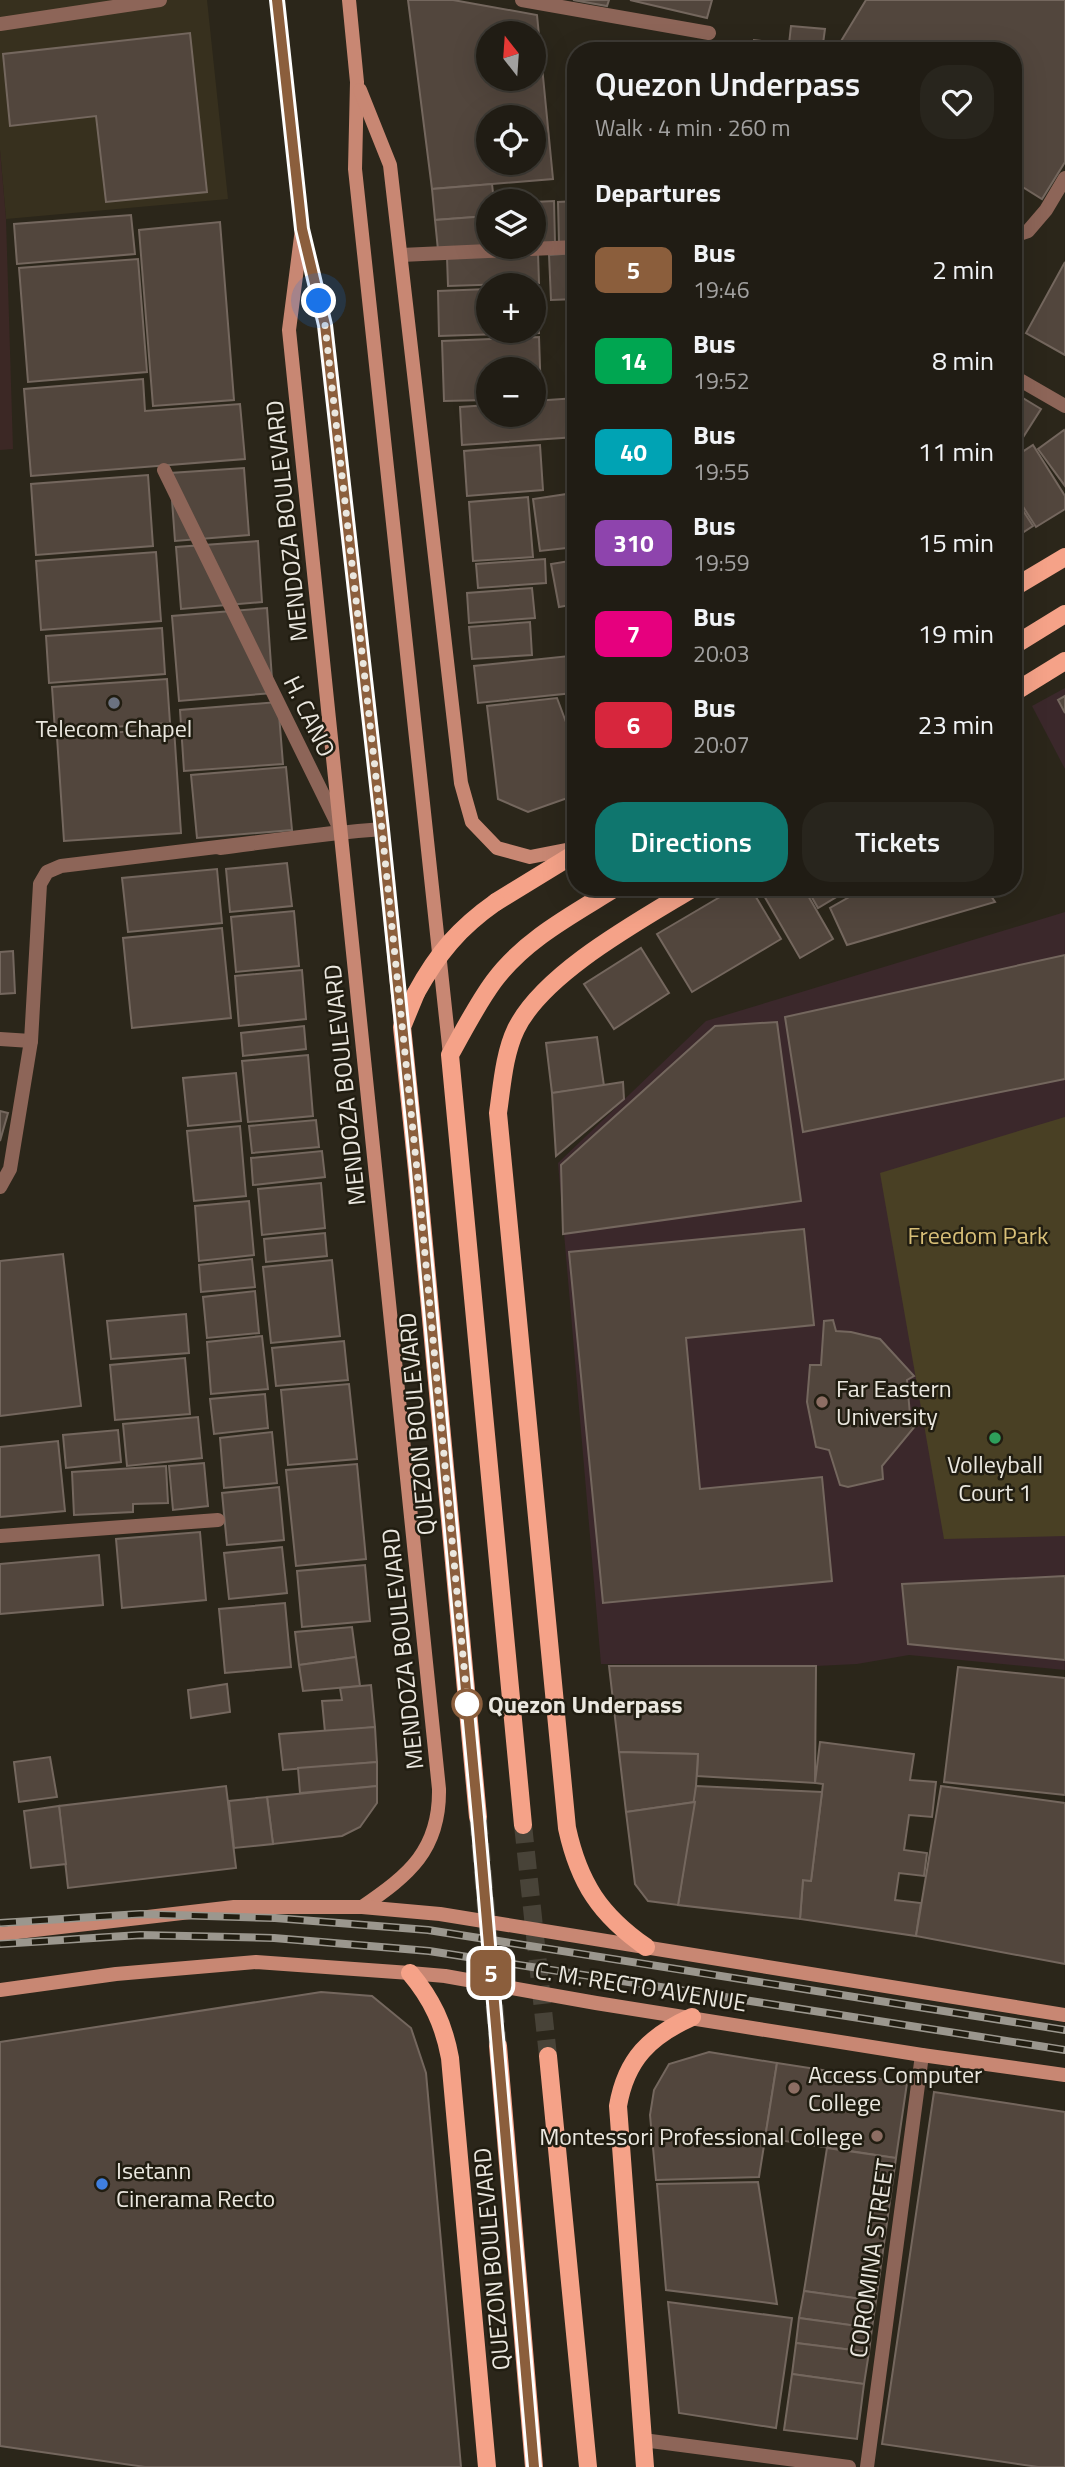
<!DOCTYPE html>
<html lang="en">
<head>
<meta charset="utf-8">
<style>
  :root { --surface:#201c14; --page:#28251d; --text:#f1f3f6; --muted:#a2a1a0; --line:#3d3a34; --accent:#0f766e }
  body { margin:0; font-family:"Titillium Web",sans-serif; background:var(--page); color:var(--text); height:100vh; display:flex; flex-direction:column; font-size:26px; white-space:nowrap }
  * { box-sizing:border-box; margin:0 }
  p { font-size:23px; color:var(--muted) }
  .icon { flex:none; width:38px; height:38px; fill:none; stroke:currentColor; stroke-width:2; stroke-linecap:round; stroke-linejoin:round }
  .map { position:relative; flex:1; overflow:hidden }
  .panel { position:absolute; left:567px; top:42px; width:455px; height:854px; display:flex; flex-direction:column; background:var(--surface); border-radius:28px; box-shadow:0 7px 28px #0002,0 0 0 2px var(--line) }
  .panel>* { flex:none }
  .badge { padding:0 14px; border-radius:10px; font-size:24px; line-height:46px }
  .needle { width:46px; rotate:343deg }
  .tools { position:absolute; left:476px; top:21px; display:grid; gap:14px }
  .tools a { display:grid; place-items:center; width:70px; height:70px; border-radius:50%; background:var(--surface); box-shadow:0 7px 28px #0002,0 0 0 2px var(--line); font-size:35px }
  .you { position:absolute; width:35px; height:35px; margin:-18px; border:5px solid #fff; border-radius:50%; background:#1a73e8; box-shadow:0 0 0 10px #1a73e833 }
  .map>.badge { position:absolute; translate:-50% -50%; box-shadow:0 0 0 4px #fff }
  h2 { padding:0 28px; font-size:26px; line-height:63px }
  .round { display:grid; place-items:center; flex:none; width:74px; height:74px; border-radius:28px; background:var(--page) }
  .headline { display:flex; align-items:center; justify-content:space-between; height:119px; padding:0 28px }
  h1 { font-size:33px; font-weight:600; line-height:52px }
  .button { display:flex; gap:14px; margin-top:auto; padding:14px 28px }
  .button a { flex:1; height:80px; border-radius:28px; background:var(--accent); color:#fff; font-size:28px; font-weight:600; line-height:80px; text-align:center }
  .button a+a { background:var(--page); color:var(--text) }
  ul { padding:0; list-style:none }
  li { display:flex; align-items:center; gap:21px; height:91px; padding:0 28px }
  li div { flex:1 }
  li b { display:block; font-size:26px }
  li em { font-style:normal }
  li .badge { min-width:77px; font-weight:700; text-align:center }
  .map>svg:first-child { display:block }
</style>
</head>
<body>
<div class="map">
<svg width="1065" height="2467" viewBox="0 0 1065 2467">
  <rect width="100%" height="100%" fill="#2b261a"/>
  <polygon fill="#37301e" points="0,0 207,0 228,199 6,219 0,150"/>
  <g fill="#3b282b">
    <polygon points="1065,688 1065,769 1032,706"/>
    <polygon points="1065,912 1065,1670 909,1655 857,1664 816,1666 601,1664 558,1163 706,1021"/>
  </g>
  <polygon fill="#3c2825" points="0,150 6,219 13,449 0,450"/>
  <polygon fill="#494024" points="1065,1117 1065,1536 944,1539 880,1173"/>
  <g fill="#52463d" stroke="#74675e" stroke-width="2" fill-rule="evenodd">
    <path d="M408,0H453L537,15L553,179L432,189ZM488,33H534V79H488ZM488,117H534V163H488Z"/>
    <polygon points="573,0 609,0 607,6"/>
    <polygon points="630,0 712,0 707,18"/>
    <polygon points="866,0 1065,0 1065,162 1042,199 1013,181 1013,51 835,51"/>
    <polygon points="791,26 825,29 822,51 753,51 754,40 789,44"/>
    <polygon points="190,33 207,192 106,202 96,116 10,126 3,54"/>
    <polygon points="492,184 494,201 488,201 488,216 435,220 432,189"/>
    <polygon points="554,201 555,243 534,243 534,202"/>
    <polygon points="576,201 576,242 559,243 558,202"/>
    <polygon points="131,215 135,254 17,264 14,224"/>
    <polygon points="488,216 488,246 438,250 435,220"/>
    <polygon points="220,222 234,400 153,406 139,230"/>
    <polygon points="538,253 539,283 448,286 447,257"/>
    <polygon points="576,253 576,299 551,300 549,255"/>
    <polygon points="138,259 147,372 28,382 19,268"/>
    <polygon points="1065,262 1065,355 1026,333"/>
    <polygon points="534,287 538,287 539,333 439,336 438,291 488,289 488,331 534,331"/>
    <polygon points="539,337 541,397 534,398 534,369 488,369 488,400 444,401 442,341"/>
    <polygon points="143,379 145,411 240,404 245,459 31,476 24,389"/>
    <polygon points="1013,392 1041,409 1013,453"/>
    <polygon points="576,398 576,437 462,445 460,407 488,405 488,415 534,415 534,401"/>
    <polygon points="1064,430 1065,432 1065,486 1038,449"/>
    <polygon points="540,445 543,490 467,496 464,451"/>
    <polygon points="1033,445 1065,496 1065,509 1036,527 1013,491 1013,458"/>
    <polygon points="244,468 249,535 175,541 170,473"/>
    <polygon points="148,475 153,546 36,555 31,484"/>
    <polygon points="567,494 575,547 540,551 533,499"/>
    <polygon points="1013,495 1033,526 1013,539"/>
    <polygon points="528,497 533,557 473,561 469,502"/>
    <polygon points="258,541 262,602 181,609 176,547"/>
    <polygon points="156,552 161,621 41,630 36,561"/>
    <polygon points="545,559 546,583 478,588 476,564"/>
    <polygon points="576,560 576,604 559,607 551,564"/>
    <polygon points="532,588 535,618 469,623 467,593"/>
    <polygon points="267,608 273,693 179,701 172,616"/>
    <polygon points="530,622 532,655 472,659 469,627"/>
    <polygon points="162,628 165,674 49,683 46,636"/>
    <polygon points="569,656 573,693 478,703 474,666"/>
    <polygon points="167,679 170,723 55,731 52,687"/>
    <polygon points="1065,696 1065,713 1058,700"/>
    <polygon points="557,698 576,749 576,795 528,812 498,799 487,706"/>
    <polygon points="278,702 283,764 184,771 180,710"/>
    <polygon points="174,728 181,833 64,841 57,737"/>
    <polygon points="286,767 292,830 197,838 191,775"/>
    <polygon points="287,863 292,906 230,912 226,869"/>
    <polygon points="217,869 222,923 128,932 122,878"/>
    <polygon points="737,887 750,887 781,939 692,992 657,934"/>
    <polygon points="759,887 803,887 833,939 800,958"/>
    <polygon points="806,887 853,887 818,908"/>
    <polygon points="867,887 985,887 995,902 847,945 830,908"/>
    <polygon points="294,911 299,966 236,972 231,917"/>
    <polygon points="222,928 231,1018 132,1028 123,938"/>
    <polygon points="641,948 669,993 614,1029 584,984"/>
    <polygon points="13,951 15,993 0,994 0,952"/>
    <polygon points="1065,955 1065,1079 803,1132 785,1017"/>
    <polygon points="302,970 306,1019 239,1026 235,976"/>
    <polygon points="777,1022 801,1201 563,1234 561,1165 715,1026"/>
    <polygon points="304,1026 306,1049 243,1056 241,1033"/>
    <polygon points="597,1037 604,1086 552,1093 546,1043"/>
    <polygon points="308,1055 313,1116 248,1122 242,1061"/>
    <polygon points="236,1073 241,1121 188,1126 183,1078"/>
    <polygon points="623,1082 624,1099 556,1156 552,1093"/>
    <polygon points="0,1111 8,1113 0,1141"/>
    <polygon points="316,1120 319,1147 252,1153 249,1126"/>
    <polygon points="240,1126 246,1196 194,1201 187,1131"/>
    <polygon points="322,1151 325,1177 253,1185 251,1158"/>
    <polygon points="321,1183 325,1228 262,1235 258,1189"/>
    <polygon points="249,1201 254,1255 199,1261 195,1206"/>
    <polygon points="804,1229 814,1325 686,1338 700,1489 822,1477 832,1581 603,1603 569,1252"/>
    <polygon points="325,1233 327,1256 266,1262 264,1239"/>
    <polygon points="63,1254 81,1406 0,1416 0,1261"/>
    <polygon points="252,1259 255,1287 201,1292 199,1265"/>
    <polygon points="332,1260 340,1336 271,1343 263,1267"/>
    <polygon points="255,1291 259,1333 207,1338 203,1297"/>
    <polygon points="186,1314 189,1353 111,1359 107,1321"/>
    <polygon points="833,1320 836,1331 851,1332 880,1339 914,1376 907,1380 910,1415 921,1419 882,1466 883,1479 848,1487 840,1485 829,1450 816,1447 807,1402 810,1365 821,1365 824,1321"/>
    <polygon points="262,1336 268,1389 211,1394 207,1342"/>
    <polygon points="344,1341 348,1380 276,1386 272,1348"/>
    <polygon points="185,1358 190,1414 115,1420 110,1365"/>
    <polygon points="349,1384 357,1459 288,1465 281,1390"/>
    <polygon points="265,1394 268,1428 214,1434 210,1399"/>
    <polygon points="198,1417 202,1458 127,1466 123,1424"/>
    <polygon points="118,1430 121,1462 66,1468 63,1435"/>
    <polygon points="272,1432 277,1483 224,1488 220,1438"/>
    <polygon points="58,1441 65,1511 0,1517 0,1447"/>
    <polygon points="204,1463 208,1506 173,1510 169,1466"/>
    <polygon points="357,1464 366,1559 296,1566 286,1470"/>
    <polygon points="166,1466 168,1503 133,1504 133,1512 74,1515 72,1472"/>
    <polygon points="279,1487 284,1540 227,1545 222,1493"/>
    <polygon points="200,1532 206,1600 122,1608 116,1539"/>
    <polygon points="282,1547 287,1593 229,1599 224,1553"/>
    <polygon points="99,1555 103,1605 0,1614 0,1564"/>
    <polygon points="365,1565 370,1621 302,1627 297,1571"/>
    <polygon points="1065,1576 1065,1660 908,1644 902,1584"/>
    <polygon points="285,1603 291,1667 225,1673 219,1609"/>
    <polygon points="352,1627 356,1657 299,1665 295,1632"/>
    <polygon points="356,1657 360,1686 303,1691 299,1665"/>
    <polygon points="609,1666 816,1666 815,1783 697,1776 698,1754 619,1752"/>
    <polygon points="958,1667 1065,1678 1065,1795 944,1782"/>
    <polygon points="227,1684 230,1712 191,1718 188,1690"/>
    <polygon points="371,1685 375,1727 325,1732 322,1701 342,1700 340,1688"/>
    <polygon points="375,1727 377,1762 283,1770 279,1734"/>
    <polygon points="820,1742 914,1754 910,1780 936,1782 932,1817 909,1815 904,1850 927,1853 924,1876 899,1873 895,1900 921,1903 916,1936 800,1919 803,1880 811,1881 823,1784 815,1783"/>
    <polygon points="619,1752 698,1754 695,1802 626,1812"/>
    <polygon points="50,1757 57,1797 19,1802 14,1762"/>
    <polygon points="377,1762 377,1786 300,1793 298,1768"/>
    <polygon points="226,1786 236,1868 68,1888 59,1806"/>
    <polygon points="377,1786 377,1803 360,1827 342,1836 273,1844 267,1797"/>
    <polygon points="696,1786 822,1792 811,1881 803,1880 800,1919 678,1905"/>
    <polygon points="941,1786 1065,1803 1065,1964 916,1936"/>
    <polygon points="267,1797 273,1844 234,1848 229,1801"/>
    <polygon points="695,1802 678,1905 648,1901 635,1884 626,1812"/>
    <polygon points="59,1806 66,1864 31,1868 24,1811"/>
    <polygon points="321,1992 372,1996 411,2028 426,2073 461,2467 145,2467 0,2446 0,2042"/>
    <polygon points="709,2052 777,2063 759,2177 656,2180 650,2115 654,2090 669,2064"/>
    <polygon points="777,2063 907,2083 896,2158 765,2138"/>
    <polygon points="934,2092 1065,2112 1065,2467 1038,2467 882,2444"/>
    <polygon points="827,2148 896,2158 876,2301 804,2291"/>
    <polygon points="758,2182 777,2304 666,2290 657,2184"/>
    <polygon points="804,2291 876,2301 872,2328 799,2318"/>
    <polygon points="668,2302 792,2318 776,2428 679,2413"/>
    <polygon points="799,2318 872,2328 869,2352 796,2343"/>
    <polygon points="796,2343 869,2352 864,2384 792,2374"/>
    <polygon points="792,2374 864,2384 857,2439 784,2430"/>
  </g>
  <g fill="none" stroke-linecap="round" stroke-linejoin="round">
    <g stroke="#484338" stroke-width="18" stroke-dasharray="18 9" stroke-linecap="butt">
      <polyline points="478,1817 498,2046"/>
      <polyline points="523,1825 548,2056"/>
    </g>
    <g stroke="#8d6558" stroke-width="14">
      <polyline points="522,0 709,33"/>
      <polyline points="0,24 160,0"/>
      <polyline points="1013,236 1028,231 1046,210 1065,178"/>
      <polyline points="164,470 339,827"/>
      <polyline points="0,1039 31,1041"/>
    </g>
    <g stroke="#8d6558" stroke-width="14">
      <polyline points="401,255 576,247"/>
      <polyline points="1013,376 1065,406"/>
      <path d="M0,1187L10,1169L31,1041L40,884L47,872L61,866L341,832L220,848C274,841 328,833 382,829"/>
      <polyline points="0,1536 218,1520"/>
      <polyline points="643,2440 849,2467"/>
      <polyline points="867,2467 922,2055"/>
    </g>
    <g stroke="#c88773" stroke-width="14">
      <polyline points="277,0 302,229 325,325 382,829 401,1026"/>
      <polyline points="349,0 357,82 355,169 450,1055"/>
      <polyline points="360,90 390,165 461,783 472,822 497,848 530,857 576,848"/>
      <path d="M302,229L289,330L439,1789C440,1850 409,1875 362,1907"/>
      <polyline points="0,1934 234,1907 362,1907 440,1914 1065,2015"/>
      <polyline points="0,1990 116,1974 256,1962 410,1973 445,1976 596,2003 922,2055 1065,2075"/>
    </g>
    <g stroke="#f5a288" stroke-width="18">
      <polyline points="1013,588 1065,557"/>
      <polyline points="1013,646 1065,614"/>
      <polyline points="1013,693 1065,661"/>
      <polyline points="496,902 576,853"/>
      <polyline points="416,993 402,1027 417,1170 478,1817"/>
      <path d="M523,1825L450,1055C464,1030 477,1004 494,981C525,939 574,914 617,887"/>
      <path d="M646,1947C600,1915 579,1883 567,1828L498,1113C502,1086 504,1054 516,1029C544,972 641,920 695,887"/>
      <path d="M410,1973C432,1999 444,2025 450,2058L487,2467"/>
      <polyline points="498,2046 534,2467"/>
      <polyline points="548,2056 588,2467"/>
      <path d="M645,2467L618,2106C626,2059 650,2036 692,2017"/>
    </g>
    <g stroke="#9b978e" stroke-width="8">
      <g id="rail">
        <polyline points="0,1923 140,1914 275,1918 428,1930 1065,2030"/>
        <polyline points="0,1944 140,1935 274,1938 429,1951 1065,2050"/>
      </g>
    </g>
    <use href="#rail" stroke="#211d11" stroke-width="5" stroke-dasharray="16" stroke-linecap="butt"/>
    <path stroke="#f5a288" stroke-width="18" d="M416,993C438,953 459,928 496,902"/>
  </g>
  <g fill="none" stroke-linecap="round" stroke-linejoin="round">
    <g stroke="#fff" stroke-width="16">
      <polyline id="line" points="277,0 302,229 325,325 382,830 417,1170 478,1817 534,2467"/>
    </g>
    <use href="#line" stroke="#8b5e3c" stroke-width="10"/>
    <polyline stroke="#eae7df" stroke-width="7" stroke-dasharray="0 12.6" points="319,301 325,325 382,830 417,1170 468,1709 467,1704"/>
  </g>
  <circle fill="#6b7280" stroke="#211d11" stroke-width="2.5" cx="114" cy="703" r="7"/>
  <g fill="#8d6e63" stroke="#211d11" stroke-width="2.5">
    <circle cx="822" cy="1402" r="7"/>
    <circle cx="794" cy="2088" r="7"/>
    <circle cx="877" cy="2136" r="7"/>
  </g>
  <circle fill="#2e9e5b" stroke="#211d11" stroke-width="2.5" cx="995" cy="1438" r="7"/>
  <circle fill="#fff" stroke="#8b5e3c" stroke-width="3.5" cx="467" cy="1704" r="14"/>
  <circle fill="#3f7fe0" stroke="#211d11" stroke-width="2.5" cx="102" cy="2184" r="7"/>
  <g text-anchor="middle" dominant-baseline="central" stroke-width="5" stroke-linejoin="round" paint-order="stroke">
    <g font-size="24" fill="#eae7df" stroke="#211d11">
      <text transform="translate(286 521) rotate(-96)">MENDOZA BOULEVARD</text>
      <text transform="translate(310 716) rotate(64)">H. CANO</text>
      <text transform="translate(344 1085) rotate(-96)">MENDOZA BOULEVARD</text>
      <text transform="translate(416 1424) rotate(-95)">QUEZON BOULEVARD</text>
      <text transform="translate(402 1649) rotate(-96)">MENDOZA BOULEVARD</text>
      <text transform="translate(641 1986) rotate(9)">C. M. RECTO AVENUE</text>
      <text transform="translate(871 2258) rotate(-82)">COROMINA STREET</text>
      <text transform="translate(491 2259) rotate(-95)">QUEZON BOULEVARD</text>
    </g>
    <g font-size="24" fill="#eae7df" stroke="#211d11" text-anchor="start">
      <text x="114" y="728" text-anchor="middle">Telecom Chapel</text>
      <text x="836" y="1388">Far Eastern<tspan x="836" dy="28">University</tspan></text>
      <text x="995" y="1464" text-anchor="middle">Volleyball<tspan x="995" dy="28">Court 1</tspan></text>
      <text x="808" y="2074">Access Computer<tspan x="808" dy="28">College</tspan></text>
      <text x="863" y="2136" text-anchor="end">Montessori Professional College</text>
      <text x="116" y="2170">Isetann<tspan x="116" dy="28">Cinerama Recto</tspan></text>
    </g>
    <g font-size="24" fill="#d8bf78" stroke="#211d11">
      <text x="978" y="1235">Freedom Park</text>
    </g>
    <g font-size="24" font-weight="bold" fill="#eae7df" stroke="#211d11" text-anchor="start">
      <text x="488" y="1704">Quezon Underpass</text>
    </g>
  </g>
</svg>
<div class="tools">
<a><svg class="needle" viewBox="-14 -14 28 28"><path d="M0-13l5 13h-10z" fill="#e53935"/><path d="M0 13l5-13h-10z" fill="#a2a1a0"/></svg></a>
<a><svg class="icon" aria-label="locate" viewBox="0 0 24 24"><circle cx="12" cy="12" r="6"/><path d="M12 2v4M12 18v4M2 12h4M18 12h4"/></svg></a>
<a><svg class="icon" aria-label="layers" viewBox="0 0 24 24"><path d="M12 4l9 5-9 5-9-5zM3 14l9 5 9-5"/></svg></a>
<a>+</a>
<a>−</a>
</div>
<div class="you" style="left:319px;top:301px"></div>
<b class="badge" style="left:491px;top:1973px;background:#8b5e3c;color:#fff">5</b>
<section class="panel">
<div class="headline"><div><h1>Quezon Underpass</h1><p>Walk · 4 min · 260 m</p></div><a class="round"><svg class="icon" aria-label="heart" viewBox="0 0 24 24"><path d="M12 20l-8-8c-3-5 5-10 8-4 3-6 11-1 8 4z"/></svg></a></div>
<h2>Departures</h2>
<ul>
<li><span class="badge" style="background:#8b5e3c;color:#fff">5</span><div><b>Bus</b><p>19:46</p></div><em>2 min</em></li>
<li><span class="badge" style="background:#00a651;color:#fff">14</span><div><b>Bus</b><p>19:52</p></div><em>8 min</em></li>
<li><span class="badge" style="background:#00a3b4;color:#fff">40</span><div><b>Bus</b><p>19:55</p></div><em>11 min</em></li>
<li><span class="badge" style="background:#8e44ad;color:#fff">310</span><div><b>Bus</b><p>19:59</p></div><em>15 min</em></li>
<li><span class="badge" style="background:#e6007e;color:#fff">7</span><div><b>Bus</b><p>20:03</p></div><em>19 min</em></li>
<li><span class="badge" style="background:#d7263d;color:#fff">6</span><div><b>Bus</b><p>20:07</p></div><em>23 min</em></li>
</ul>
<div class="button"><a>Directions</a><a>Tickets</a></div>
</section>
</div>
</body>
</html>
